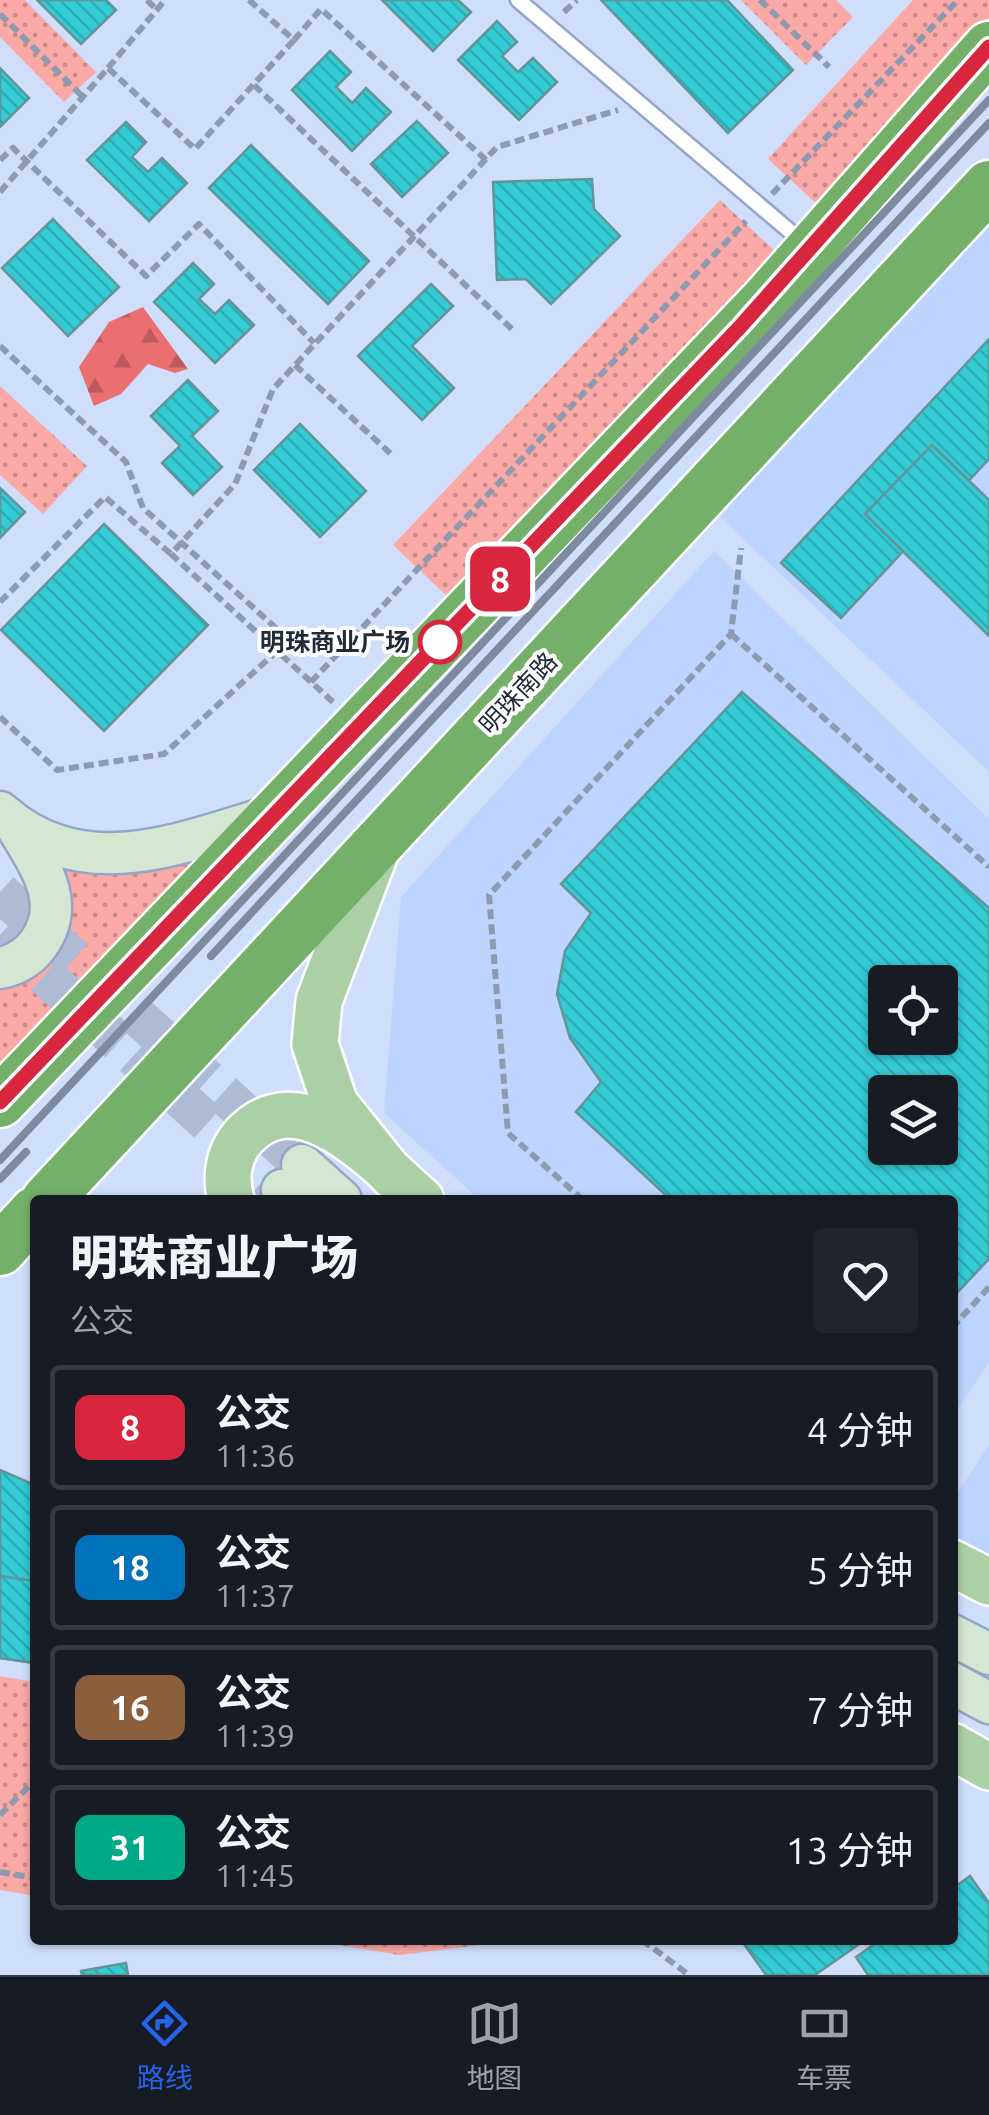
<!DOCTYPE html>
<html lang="zh">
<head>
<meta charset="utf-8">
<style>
  :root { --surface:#171b24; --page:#20242c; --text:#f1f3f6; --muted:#9ea1a6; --line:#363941; --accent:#2563eb }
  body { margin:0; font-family:Ubuntu,"Noto Sans SC",sans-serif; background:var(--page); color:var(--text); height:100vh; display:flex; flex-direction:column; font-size:38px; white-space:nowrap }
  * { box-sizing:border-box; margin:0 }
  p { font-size:32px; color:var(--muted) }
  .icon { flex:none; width:55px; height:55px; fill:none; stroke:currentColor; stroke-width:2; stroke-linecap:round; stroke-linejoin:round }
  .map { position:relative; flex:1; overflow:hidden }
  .details { position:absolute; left:30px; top:1195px; width:928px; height:750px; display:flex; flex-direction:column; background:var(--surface); border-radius:10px; box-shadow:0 2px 8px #0004 }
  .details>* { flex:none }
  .badge { padding:0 20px; border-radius:15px; font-size:35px; line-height:65px }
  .buttons { position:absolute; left:868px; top:965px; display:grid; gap:20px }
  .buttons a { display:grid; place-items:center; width:90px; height:90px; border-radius:10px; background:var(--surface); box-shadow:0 2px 8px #0004; font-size:50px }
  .map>.badge { position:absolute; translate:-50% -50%; box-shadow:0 0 0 5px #fff }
  .round { display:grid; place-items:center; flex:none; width:105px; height:105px; border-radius:10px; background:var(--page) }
  .headline { display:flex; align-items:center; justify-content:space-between; height:170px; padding:0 40px }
  h1 { font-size:48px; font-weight:800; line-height:75px }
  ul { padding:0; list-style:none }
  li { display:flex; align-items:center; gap:30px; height:125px; margin:0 20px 15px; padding:0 20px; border:5px solid var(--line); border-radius:10px }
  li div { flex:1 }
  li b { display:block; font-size:38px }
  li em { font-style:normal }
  li .badge { min-width:110px; font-weight:700; text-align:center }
  .menu { display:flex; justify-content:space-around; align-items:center; height:140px; border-top:2px solid var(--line); background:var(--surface); font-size:28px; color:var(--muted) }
  .menu a { display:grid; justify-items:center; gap:5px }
  .menu .selected { color:var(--accent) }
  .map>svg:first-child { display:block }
</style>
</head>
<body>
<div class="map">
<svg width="989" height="1975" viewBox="0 0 989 1975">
  <defs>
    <pattern id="grass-dots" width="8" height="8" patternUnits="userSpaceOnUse" patternTransform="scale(2.5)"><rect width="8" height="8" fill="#faa9a7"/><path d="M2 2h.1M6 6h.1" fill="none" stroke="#ca8a89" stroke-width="1.8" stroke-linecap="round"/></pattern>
    <pattern id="forest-firs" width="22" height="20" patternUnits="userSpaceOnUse" patternTransform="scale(2.5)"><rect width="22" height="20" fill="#e96f71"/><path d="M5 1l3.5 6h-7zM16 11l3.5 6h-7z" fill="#bc5b5e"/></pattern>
    <pattern id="building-back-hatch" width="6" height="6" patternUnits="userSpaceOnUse" patternTransform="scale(2.5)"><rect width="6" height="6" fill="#33cbd4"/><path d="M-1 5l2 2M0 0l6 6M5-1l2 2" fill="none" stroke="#2daeb7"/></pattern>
  </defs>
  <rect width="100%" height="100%" fill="#cfdffb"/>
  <g fill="#bdd5fe" fill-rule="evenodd">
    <polygon points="989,215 989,772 719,516"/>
    <path d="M714,551L989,819V1363L953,1415L952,1200H480L384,1113L401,897ZM885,982H940V1038H885ZM885,1092H940V1148H885Z"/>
    <polygon points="989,1445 989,1572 953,1553 952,1501"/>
  </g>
  <g fill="url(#grass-dots)">
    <polygon points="0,0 25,0 96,72 64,102 0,37"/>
    <polygon points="741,0 836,0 853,17 806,65"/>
    <polygon points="913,0 989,0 989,18 818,205 768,159"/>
    <polygon points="720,200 778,254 451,600 393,545"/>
    <polygon points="0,386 87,466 43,514 0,475"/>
    <polygon points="254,829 0,1092 0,979 43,954 33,842"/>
    <polygon points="0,1676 35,1682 35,1896 0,1890"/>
    <polygon points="307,1940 520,1940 400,1955"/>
  </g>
  <polygon fill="url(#forest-firs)" points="143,307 188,369 175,373 148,364 121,394 94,406 79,367 109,322"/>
  <g fill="url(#building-back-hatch)" stroke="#639497" stroke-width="2.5" fill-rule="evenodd">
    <polygon points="37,0 106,0 116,10 81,44"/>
    <polygon points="382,0 458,0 471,12 433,51"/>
    <polygon points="601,0 727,0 793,70 728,133"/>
    <polygon points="497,21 517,42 502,56 518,72 533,58 557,82 519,120 458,60"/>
    <polygon points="330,51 351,72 336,87 352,103 366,88 391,112 352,151 292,90"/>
    <polygon points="0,68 29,98 0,127"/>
    <polygon points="417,121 448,153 402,197 371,164"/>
    <polygon points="126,122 146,142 132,157 148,172 162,158 187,183 149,221 87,160"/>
    <polygon points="251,145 369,261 328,304 209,188"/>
    <polygon points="592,179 594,209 620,236 551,304 526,279 497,280 493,182"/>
    <polygon points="53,219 119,287 68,336 2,268"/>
    <polygon points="193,263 214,284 199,299 215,314 229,300 254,325 215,363 154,302"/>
    <polygon points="431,284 453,306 412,346 454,388 422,420 358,356"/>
    <polygon points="989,339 989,459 841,618 781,563"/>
    <polygon points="188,380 218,411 192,436 222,467 193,495 162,463 180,446 151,416"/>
    <polygon points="300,424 366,491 320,537 254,470"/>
    <polygon points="932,445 989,500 989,636 865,514"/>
    <polygon points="0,488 25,512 0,538"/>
    <polygon points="104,524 208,625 104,731 1,630"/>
    <path d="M742,692L989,908V1259L952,1298V1200H671L576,1112L601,1082L570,1038L557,994L565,951L591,913L561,884ZM885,982H940V1038H885ZM885,1092H940V1148H885Z"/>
    <polygon points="0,1470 35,1485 35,1663 0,1658"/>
    <polygon points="0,1576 35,1581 35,1663 0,1658"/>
    <polygon points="970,1876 989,1903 989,1975 868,1975 856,1957 880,1940 952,1940 952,1889"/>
    <polygon points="741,1940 865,1940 815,1975 766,1975"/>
    <polygon points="126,1963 128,1975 82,1975 81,1971"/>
  </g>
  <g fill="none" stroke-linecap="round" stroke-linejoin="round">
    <g stroke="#adbbd4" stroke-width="40" stroke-dasharray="40 20" stroke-linecap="butt">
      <polyline points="0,892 302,1165"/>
      <polyline points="0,935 282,1190"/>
    </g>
    <g stroke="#93a6c7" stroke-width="19">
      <polyline id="lane" points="518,0 806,245"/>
    </g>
    <g stroke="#93a6c7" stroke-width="45">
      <g id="secondary">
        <path d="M0,812C85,887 182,842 276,815"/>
        <path d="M0,968C16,965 30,956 39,943C68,902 38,863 17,827"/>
        <polyline points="302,1165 341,1200"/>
        <polyline points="282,1190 294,1200"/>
        <polyline points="952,1635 989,1654"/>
        <polyline points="952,1683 989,1703"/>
      </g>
    </g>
    <g stroke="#fff" stroke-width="50">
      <g id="primary">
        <polyline points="376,851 319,1001 315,1044 335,1104 392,1175"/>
        <path d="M231,1200C225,1177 228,1153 245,1135C302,1076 379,1164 421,1200"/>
        <polyline points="952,1563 989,1582"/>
        <polyline points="952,1746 989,1767"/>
      </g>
    </g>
    <g stroke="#fff" stroke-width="55">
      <g id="highway">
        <polyline points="0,1102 767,299 989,47"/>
        <polyline points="47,1200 989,186"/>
        <polyline points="0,1250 35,1212"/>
      </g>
    </g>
    <g stroke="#8d9ab0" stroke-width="6" stroke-dasharray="10 5" stroke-linecap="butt">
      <polyline points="147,0 157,10"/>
      <polyline points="249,0 294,40 321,9 486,160"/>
      <polyline points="760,0 829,67"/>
      <polyline points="564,12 577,0"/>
      <polyline points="0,14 83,97"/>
      <polyline points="108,68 165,0"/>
      <polyline points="254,85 513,330"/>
      <polyline points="0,160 13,148 146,276 199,224 314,343"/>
      <polyline points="0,192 108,68 195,149 294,40"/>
      <polyline points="772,194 958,0"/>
      <polyline points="0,346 126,462 143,508 288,639"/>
      <polyline points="295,365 392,455"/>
      <polyline points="0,602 105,497 171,554"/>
      <polyline points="731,634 989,867"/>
      <polyline points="311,682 746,221"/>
      <polyline points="333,702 171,554 235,484 273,389 497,147 618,110"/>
      <polyline points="0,717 57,770 164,754 277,651"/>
      <polyline points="583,1200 508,1133 489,895 731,634 741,548"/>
      <polyline points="952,1328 989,1287"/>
      <polyline points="952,1480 956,1481"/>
      <polyline points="0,1815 35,1780"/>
      <polyline points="0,1872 35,1878"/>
      <polyline points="642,1940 689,1975"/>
    </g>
    <use href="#lane" stroke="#fff" stroke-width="14"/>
    <use href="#secondary" stroke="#d5e7d2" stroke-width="40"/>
    <use href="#primary" stroke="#acd0a6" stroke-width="45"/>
    <use href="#highway" stroke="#74b06a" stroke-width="50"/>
    <g stroke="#7e8a9f" stroke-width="8">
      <polyline points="211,956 989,123"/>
      <polyline points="0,1160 989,100"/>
      <polyline points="0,1179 26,1152"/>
    </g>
  </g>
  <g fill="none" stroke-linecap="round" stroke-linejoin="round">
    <g stroke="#fff" stroke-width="22">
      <polyline id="line" points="0,1102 740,327 989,47"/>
    </g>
    <use href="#line" stroke="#d7263d" stroke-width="15"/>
  </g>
  <circle fill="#fff" stroke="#d7263d" stroke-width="5" cx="440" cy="642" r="20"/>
  <g text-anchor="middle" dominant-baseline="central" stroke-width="8" stroke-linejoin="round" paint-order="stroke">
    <g font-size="25" font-weight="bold" fill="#232b38" stroke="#fff" text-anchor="end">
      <text x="410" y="642">明珠商业广场</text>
    </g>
    <g font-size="25" fill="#232b38" stroke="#fff">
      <text transform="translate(518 693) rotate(-47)">明珠南路</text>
    </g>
  </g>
</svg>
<div class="buttons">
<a><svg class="icon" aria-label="locate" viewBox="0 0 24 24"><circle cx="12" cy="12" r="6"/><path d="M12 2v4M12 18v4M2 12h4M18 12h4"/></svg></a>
<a><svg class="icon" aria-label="layers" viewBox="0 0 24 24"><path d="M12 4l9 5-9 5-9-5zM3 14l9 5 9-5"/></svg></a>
</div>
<b class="badge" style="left:500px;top:579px;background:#d7263d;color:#fff">8</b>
<section class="details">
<div class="headline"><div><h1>明珠商业广场</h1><p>公交</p></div><a class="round"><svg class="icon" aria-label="heart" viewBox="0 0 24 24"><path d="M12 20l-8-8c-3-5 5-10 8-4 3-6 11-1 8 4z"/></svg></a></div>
<ul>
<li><span class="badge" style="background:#d7263d;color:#fff">8</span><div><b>公交</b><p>11:36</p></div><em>4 分钟</em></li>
<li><span class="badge" style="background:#0072bc;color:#fff">18</span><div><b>公交</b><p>11:37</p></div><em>5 分钟</em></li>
<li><span class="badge" style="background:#8b5e3c;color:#fff">16</span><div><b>公交</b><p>11:39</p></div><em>7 分钟</em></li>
<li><span class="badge" style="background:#0a8;color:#fff">31</span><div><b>公交</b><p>11:45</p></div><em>13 分钟</em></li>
</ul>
</section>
</div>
<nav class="menu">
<a class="selected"><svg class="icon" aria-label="directions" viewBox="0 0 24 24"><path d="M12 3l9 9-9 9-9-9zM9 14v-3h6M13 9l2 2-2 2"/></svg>路线</a>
<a><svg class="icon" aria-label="map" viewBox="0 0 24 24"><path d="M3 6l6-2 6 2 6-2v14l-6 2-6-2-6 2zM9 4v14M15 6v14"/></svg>地图</a>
<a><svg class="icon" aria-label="tickets" viewBox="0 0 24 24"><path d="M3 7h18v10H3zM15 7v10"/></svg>车票</a>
</nav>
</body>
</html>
